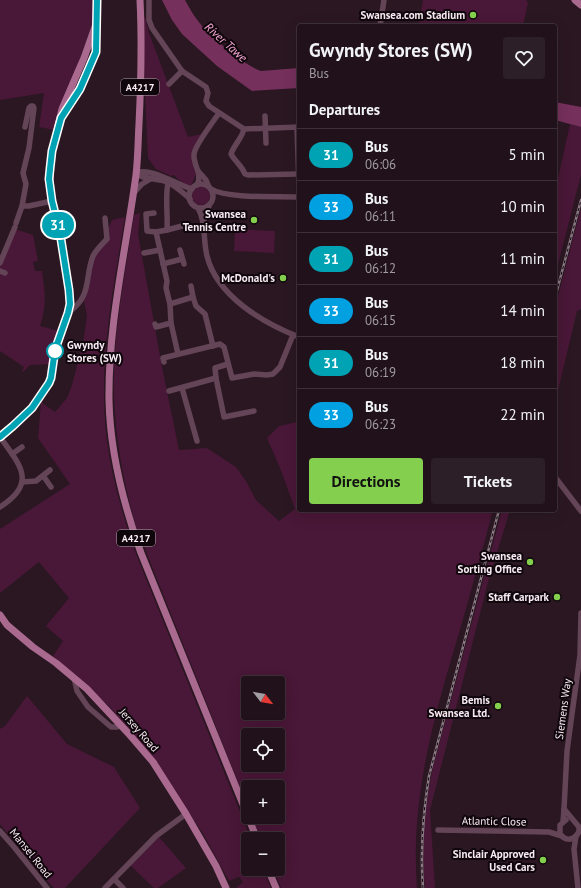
<!DOCTYPE html>
<html lang="en">
<head>
<meta charset="utf-8">
<style>
  :root { --surface:#20111a; --page:#2d1f27; --text:#f1f3f6; --muted:#a29da2; --line:#3d3139; --accent:#84cf4d }
  body { margin:0; font-family:"PT Sans",sans-serif; background:var(--page); color:var(--text); height:100vh; display:flex; flex-direction:column; font-size:15px; white-space:nowrap }
  * { box-sizing:border-box; margin:0 }
  p { font-size:13px; color:var(--muted) }
  .icon { flex:none; width:22px; height:22px; fill:none; stroke:currentColor; stroke-width:2; stroke-linecap:round; stroke-linejoin:round }
  .map { position:relative; flex:1; overflow:hidden }
  .side { position:absolute; left:297px; top:24px; width:260px; height:488px; display:flex; flex-direction:column; background:var(--surface); border-radius:4px; box-shadow:0 4px 16px #0002,0 0 0 1px var(--line) }
  .side>* { flex:none }
  .badge { padding:0 8px; border-radius:13px; font-size:14px; line-height:26px }
  .needle { width:26px; rotate:121deg }
  .controls { position:absolute; left:241px; top:676px; display:grid; gap:8px }
  .controls a { display:grid; place-items:center; width:44px; height:44px; border-radius:4px; background:var(--surface); box-shadow:0 4px 16px #0002,0 0 0 1px var(--line); font-size:20px }
  .map>.badge { position:absolute; translate:-50% -50%; box-shadow:0 0 0 2px #fff }
  h2 { padding:0 12px; font-size:15px; line-height:36px }
  .round { display:grid; place-items:center; flex:none; width:42px; height:42px; border-radius:4px; background:var(--page) }
  .overview { display:flex; align-items:center; justify-content:space-between; height:68px; padding:0 12px }
  h1 { font-size:19px; font-weight:600; line-height:30px }
  .cta { display:flex; gap:8px; margin-top:auto; padding:8px 12px }
  .cta a { flex:1; height:46px; border-radius:4px; background:var(--accent); color:#111; font-size:16px; font-weight:600; line-height:46px; text-align:center }
  .cta a+a { background:var(--page); color:var(--text) }
  ul { padding:0; list-style:none }
  li { display:flex; align-items:center; gap:12px; height:52px; padding:0 12px; border-top:1px solid var(--line) }
  li div { flex:1 }
  li b { display:block; font-size:15px }
  li em { font-style:normal }
  li .badge { min-width:44px; font-weight:700; text-align:center }
  .map>svg:first-child { display:block }
</style>
</head>
<body>
<div class="map">
<svg width="581" height="888" viewBox="0 0 581 888">
  <rect width="100%" height="100%" fill="#2a1722"/>
  <g fill="#491737" fill-rule="evenodd">
    <polygon points="0,0 94,0 94,19 54,130 39,127 44,93 0,100"/>
    <polygon points="423,0 526,0 528,3 523,26 418,26"/>
    <polygon points="145,16 149,33 188,137 202,134 191,154 196,174 192,184 189,186 179,180 174,175 171,176 156,169 148,158 144,74 143,23"/>
    <polygon points="570,124 581,127 581,175 555,276 555,192"/>
    <circle cx="201" cy="196" r="9"/>
    <polygon points="581,208 581,309 577,311 555,403 555,308"/>
    <path d="M140,213L138,234L162,367L179,450L207,448L236,467L246,481L256,500L279,521L295,509L280,468L267,438L279,426L297,422H299V510H493C482,551 471,592 459,633C434,717 410,799 417,888H281L273,869H278V839H261L252,817H278V787H248V807L137,529C124,486 116,443 114,398C112,337 125,275 134,215ZM248,683H278V713H248ZM248,735H278V765H248Z"/>
    <path d="M125,217C114,284 100,353 105,420C108,466 121,510 136,554L251,839H248V869H263L271,888H236L243,882L239,877L229,881L202,832L153,759L110,707L53,656L63,641L46,626L69,598L39,562L0,593V529L70,484L38,438L41,402L55,412L67,398L72,385L83,343L87,316L83,296L92,259L107,239V231L112,220Z"/>
    <path d="M15,229L33,235L38,261L33,262L35,271H42C45,294 47,304 40,326L59,331L51,364L30,365L23,372L22,371L24,367L0,351V265Z"/>
    <polygon points="235,229 275,231 274,253 234,251"/>
    <path d="M502,510H510L488,582L430,810L435,888H425C421,846 424,809 433,767Z"/>
    <polygon points="27,696 67,744 114,767 140,808 65,888 54,888 40,874 0,824 0,729 5,726"/>
    <polygon points="158,836 186,868 158,888 154,888 130,865"/>
  </g>
  <g fill="#75305b">
    <path d="M162,0H185C190,9 195,18 202,26C212,38 247,67 261,71L299,68V88L252,91L217,66L182,34L172,20Z"/>
    <polygon points="555,102 581,107 581,127 555,120"/>
  </g>
  <g fill="none" stroke-linecap="round" stroke-linejoin="round">
    <g stroke="#644557" stroke-width="5.5">
      <polyline points="149,0 149,20 152,28 182,71 206,87 208,93 206,101 209,106 244,129 299,127"/>
      <polyline points="380,26 384,0"/>
      <polyline points="169,84 182,71"/>
      <polyline points="265,116 266,143"/>
      <polyline points="297,127 299,188"/>
      <path d="M244,129C242,138 234,145 231,154C235,162 241,164 245,174L248,175L298,174"/>
      <polyline points="199,172 206,180 209,187"/>
      <path d="M136,173C143,180 157,178 167,182C176,186 182,192 190,199"/>
      <path d="M136,173C151,167 177,185 192,189"/>
      <path d="M168,183C165,197 168,215 167,230L156,232L167,281L166,288L170,304L171,323L178,354"/>
      <circle cx="201" cy="196" r="12"/>
      <path d="M197,185C203,173 193,166 194,154C195,145 213,122 219,113"/>
      <path d="M211,189C228,199 278,196 299,197"/>
      <polyline points="133,194 142,184 152,178"/>
      <polyline points="22,206 26,184 23,173 29,148 34,108 33,106 31,106 29,108 25,127"/>
      <path d="M198,208C206,222 203,240 207,256C217,296 263,323 299,337"/>
      <polyline points="154,213 146,214 147,231 156,232"/>
      <polyline points="16,223 22,206 29,206 52,201"/>
      <polyline points="203,223 209,206"/>
      <polyline points="167,230 186,225"/>
      <polyline points="180,250 184,264"/>
      <polyline points="144,253 160,250"/>
      <polyline points="0,263 15,227"/>
      <polyline points="163,264 182,259"/>
      <polyline points="0,271 5,273"/>
      <polyline points="193,297 196,306 205,314 213,346"/>
      <polyline points="170,304 193,297 191,286"/>
      <path d="M68,313C93,295 84,279 93,256C96,250 102,244 107,239L105,218"/>
      <polyline points="155,324 156,327 171,323"/>
      <polyline points="164,362 163,358 220,344 224,347 232,378 254,374 267,375 273,374 280,367 293,335"/>
      <polyline points="216,378 224,417 254,411"/>
      <polyline points="182,388 197,441"/>
      <polyline points="169,391 216,378 215,368 228,364"/>
      <path d="M0,437C20,465 38,483 0,507"/>
      <polyline points="12,454 22,447"/>
      <polyline points="44,477 51,487"/>
      <polyline points="555,477 581,511"/>
      <polyline points="22,482 36,481 50,470"/>
      <polyline points="74,678 77,691 88,707 111,727 117,727 121,725"/>
      <polyline points="564,809 579,827 579,832 576,836 574,849 578,888"/>
      <path d="M566,820L560,825V834C564,840 571,841 576,836"/>
      <polyline points="563,822 564,809 567,751 580,655 581,613"/>
      <polyline points="438,830 549,832 562,836"/>
      <polyline points="0,831 14,847 47,888"/>
      <polyline points="114,879 123,888"/>
      <polyline points="105,888 156,836 186,814"/>
    </g>
    <g stroke="#aa6a8f" stroke-width="7">
      <path d="M140,0C142,41 141,83 139,124C138,141 138,158 136,175C126,250 108,324 109,400C110,452 123,503 141,553L257,839"/>
      <polyline points="575,0 581,5"/>
      <polyline points="65,110 79,89 96,52 97,0"/>
      <polyline points="0,437 13,426 32,408 49,383 51,378 55,350 68,313 70,304 69,289 60,233 50,190 50,169 52,151 62,109 84,58 96,24"/>
      <polyline points="0,615 7,625 33,647 56,663 87,689 128,733 153,762 186,814 216,866 226,888"/>
      <polyline points="268,869 276,888"/>
    </g>
    <g stroke="#8b7a84" stroke-width="2.5">
      <g id="rail">
        <polyline points="555,298 581,200"/>
        <path d="M423,888C420,849 423,814 429,776L499,510"/>
      </g>
    </g>
    <use href="#rail" stroke="#0e060a" stroke-width="1" stroke-dasharray="3" stroke-linecap="butt"/>
  </g>
  <g fill="none" stroke-linecap="round" stroke-linejoin="round">
    <g stroke="#fff" stroke-width="9">
      <polyline id="line" points="0,437 13,426 32,408 49,383 51,378 55,350 68,313 70,304 69,290 60,233 52,201 49,179 50,169 52,151 61,118 80,89 96,52 97,0"/>
    </g>
    <use href="#line" stroke="#00a3b4" stroke-width="6"/>
  </g>
  <g fill="#84cf4d" stroke="#0e060a" stroke-width="1.5">
    <circle cx="473" cy="15" r="4"/>
    <circle cx="254" cy="220" r="4"/>
    <circle cx="283" cy="278" r="4"/>
    <circle cx="530" cy="562" r="4"/>
    <circle cx="557" cy="597" r="4"/>
    <circle cx="498" cy="706" r="4"/>
    <circle cx="543" cy="860" r="4"/>
  </g>
  <circle fill="#fff" stroke="#00a3b4" stroke-width="2" cx="55" cy="351" r="8"/>
  <g text-anchor="middle" dominant-baseline="central" stroke-width="4" stroke-linejoin="round" paint-order="stroke">
    <g fill="#0e060a" stroke="#b2a6ad" stroke-width="1">
      <rect x="121" y="79" width="38" height="16" rx="3"/>
      <rect x="117" y="530" width="38" height="16" rx="3"/>
    </g>
    <g font-size="10" font-weight="bold" fill="#f9ebf3">
      <text x="140" y="87">A4217</text>
      <text x="136" y="538">A4217</text>
    </g>
    <g font-size="11" font-weight="bold" fill="#f9ebf3" stroke="#0e060a" text-anchor="end">
      <text x="465" y="15">Swansea.com Stadium</text>
      <text x="246" y="214">Swansea<tspan x="246" dy="13">Tennis Centre</tspan></text>
      <text x="275" y="278">McDonald's</text>
      <text x="522" y="556">Swansea<tspan x="522" dy="13">Sorting Office</tspan></text>
      <text x="549" y="597">Staff Carpark</text>
      <text x="490" y="700">Bemis<tspan x="490" dy="13">Swansea Ltd.</tspan></text>
      <text x="535" y="854">Sinclair Approved<tspan x="535" dy="13">Used Cars</tspan></text>
    </g>
    <g font-size="11" font-weight="bold" fill="#f9ebf3" stroke="#0e060a" text-anchor="start">
      <text x="67" y="345">Gwyndy<tspan x="67" dy="13">Stores (SW)</tspan></text>
    </g>
    <g font-size="11" fill="#f9ebf3" stroke="#0e060a">
      <text transform="translate(563 709) rotate(-82)">Siemens Way</text>
      <text transform="translate(139 730) rotate(49)">Jersey Road</text>
      <text transform="translate(494 821) rotate(1)">Atlantic Close</text>
      <text transform="translate(31 853) rotate(51)">Mansel Road</text>
    </g>
    <g font-size="12" font-style="italic" fill="#faa8d8" stroke="#0e060a">
      <text transform="translate(226 42) rotate(42)">River Tawe</text>
    </g>
  </g>
</svg>
<div class="controls">
<a><svg class="needle" viewBox="-14 -14 28 28"><path d="M0-13l5 13h-10z" fill="#e53935"/><path d="M0 13l5-13h-10z" fill="#a29da2"/></svg></a>
<a><svg class="icon" aria-label="locate" viewBox="0 0 24 24"><circle cx="12" cy="12" r="6"/><path d="M12 2v4M12 18v4M2 12h4M18 12h4"/></svg></a>
<a>+</a>
<a>−</a>
</div>
<b class="badge" style="left:58px;top:225px;background:#00a3b4;color:#fff">31</b>
<section class="side">
<div class="overview"><div><h1>Gwyndy Stores (SW)</h1><p>Bus</p></div><a class="round"><svg class="icon" aria-label="heart" viewBox="0 0 24 24"><path d="M12 20l-8-8c-3-5 5-10 8-4 3-6 11-1 8 4z"/></svg></a></div>
<h2>Departures</h2>
<ul>
<li><span class="badge" style="background:#00a3b4;color:#fff">31</span><div><b>Bus</b><p>06:06</p></div><em>5 min</em></li>
<li><span class="badge" style="background:#00a0e1;color:#fff">33</span><div><b>Bus</b><p>06:11</p></div><em>10 min</em></li>
<li><span class="badge" style="background:#00a3b4;color:#fff">31</span><div><b>Bus</b><p>06:12</p></div><em>11 min</em></li>
<li><span class="badge" style="background:#00a0e1;color:#fff">33</span><div><b>Bus</b><p>06:15</p></div><em>14 min</em></li>
<li><span class="badge" style="background:#00a3b4;color:#fff">31</span><div><b>Bus</b><p>06:19</p></div><em>18 min</em></li>
<li><span class="badge" style="background:#00a0e1;color:#fff">33</span><div><b>Bus</b><p>06:23</p></div><em>22 min</em></li>
</ul>
<div class="cta"><a>Directions</a><a>Tickets</a></div>
</section>
</div>
</body>
</html>
